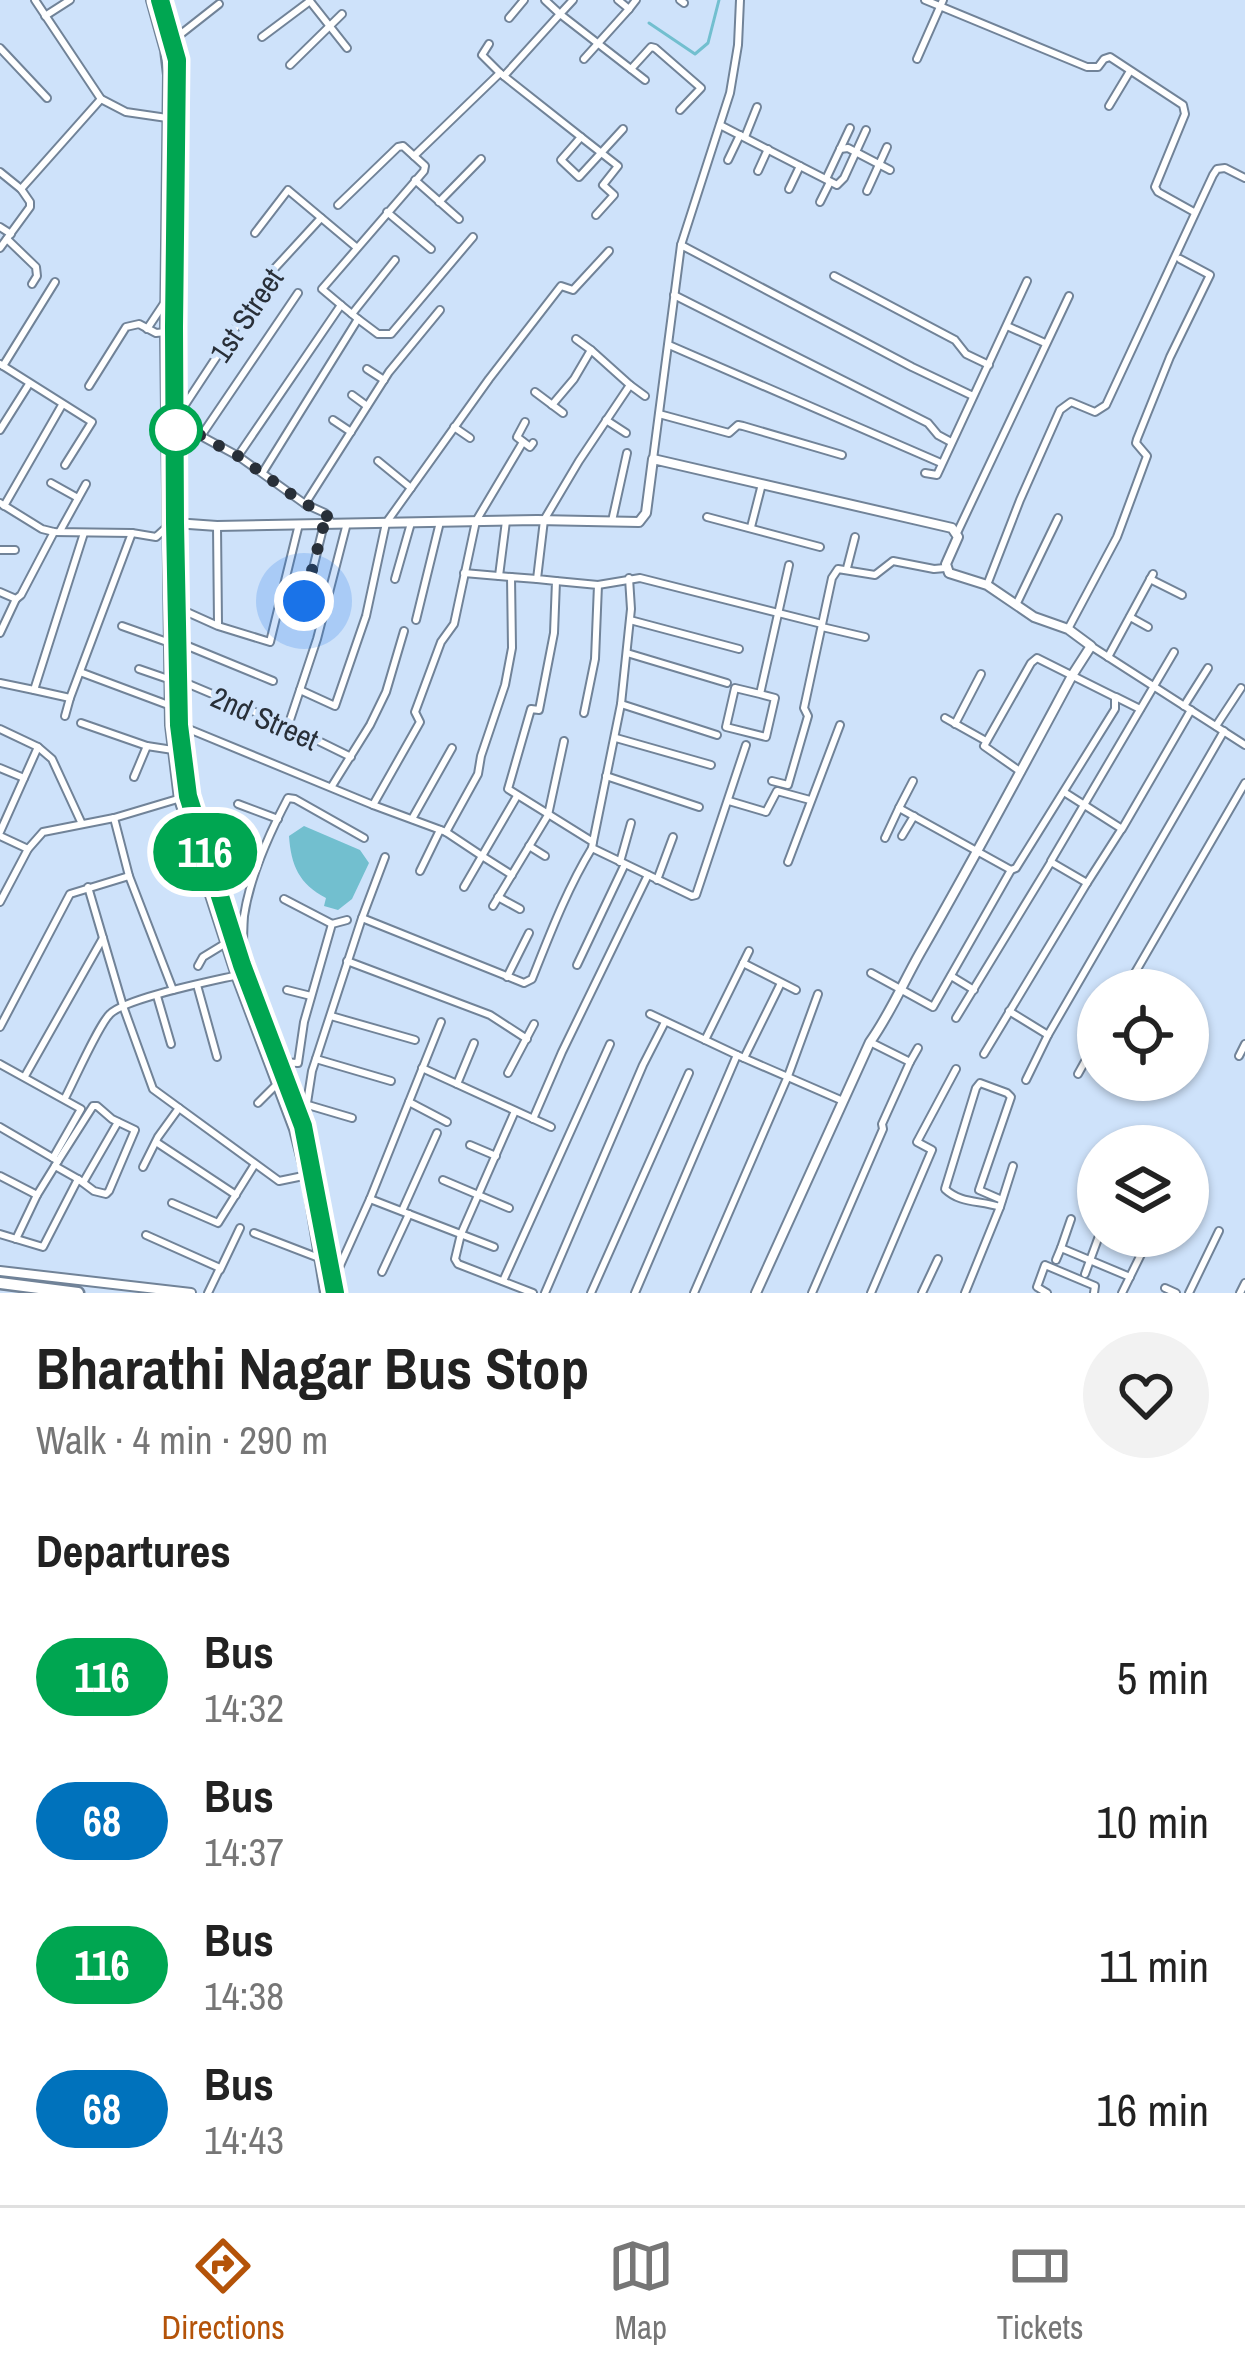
<!DOCTYPE html>
<html lang="en">
<head>
<meta charset="utf-8">
<style>
  :root { --surface:#fff; --page:#f2f2f2; --text:#222; --muted:#767676; --line:#e0e0e0; --accent:#b45309 }
  body { margin:0; font-family:"Archivo Narrow",sans-serif; background:var(--page); color:var(--text); height:100vh; display:flex; flex-direction:column; font-size:45px; white-space:nowrap }
  * { box-sizing:border-box; margin:0 }
  p { font-size:39px; color:var(--muted) }
  .icon { flex:none; width:66px; height:66px; fill:none; stroke:currentColor; stroke-width:2; stroke-linecap:round; stroke-linejoin:round }
  .map { position:relative; height:1293px; overflow:hidden }
  .side { display:flex; flex-direction:column; background:var(--surface); flex:1 }
  .side>* { flex:none }
  .badge { padding:0 24px; border-radius:39px; font-size:42px; line-height:78px }
  .fabs { position:absolute; left:1077px; top:969px; display:grid; gap:24px }
  .fabs a { display:grid; place-items:center; width:132px; height:132px; border-radius:50%; background:var(--surface); box-shadow:0 3px 9px #0004; font-size:60px }
  .you { position:absolute; width:60px; height:60px; margin:-30px; border:9px solid #fff; border-radius:50%; background:#1a73e8; box-shadow:0 0 0 18px #1a73e833 }
  .map>.badge { position:absolute; translate:-50% -50%; box-shadow:0 0 0 6px #fff }
  h2 { padding:0 36px; font-size:45px; line-height:108px }
  .round { display:grid; place-items:center; flex:none; width:126px; height:126px; border-radius:63px; background:var(--page) }
  .headline { display:flex; align-items:center; justify-content:space-between; height:204px; padding:0 36px }
  h1 { font-size:57px; font-weight:800; line-height:90px }
  ul { padding:0; list-style:none }
  li { display:flex; align-items:center; gap:36px; height:144px; padding:0 36px }
  li div { flex:1 }
  li b { display:block; font-size:45px }
  li em { font-style:normal }
  li .badge { min-width:132px; font-weight:700; text-align:center }
  .tabs { display:flex; justify-content:space-around; align-items:center; height:168px; border-top:3px solid var(--line); background:var(--surface); font-size:33px; color:var(--muted) }
  .tabs a { display:grid; justify-items:center; gap:6px }
  .tabs .active { color:var(--accent) }
  .map>svg:first-child { display:block }
</style>
</head>
<body>
<div class="map">
<svg width="1245" height="1293" viewBox="0 0 1245 1293">
  <rect width="100%" height="100%" fill="#cee2fa"/>
  <path fill="#72bfcf" d="M304,826L360,850L369,863L352,899L338,910L324,906L326,898C299,884 291,865 289,836Z"/>
  <g fill="none" stroke-linecap="round" stroke-linejoin="round">
    <polyline stroke="#72bfcf" stroke-width="3" points="649,23 695,54 708,43 719,0"/>
    <g stroke="#718398" stroke-width="10">
      <g id="street">
        <polyline points="35,0 101,99 126,112 167,118"/>
        <polyline points="309,0 347,48"/>
        <polyline points="545,0 560,14 573,0"/>
        <polyline points="618,0 629,9 636,0"/>
        <polyline points="680,0 684,3"/>
        <polyline points="925,0 1087,67 1098,67 1104,59 1110,57 1183,105 1185,114 1155,187 1158,192 1194,212"/>
        <polyline points="45,16 70,0"/>
        <polyline points="509,18 524,0"/>
        <polyline points="262,37 310,1"/>
        <polyline points="172,41 219,4"/>
        <polyline points="489,44 482,55 500,73 581,137 561,160 579,177 623,129"/>
        <polyline points="0,48 47,98"/>
        <polyline points="584,59 629,9"/>
        <polyline points="917,59 943,0"/>
        <polyline points="290,65 342,14"/>
        <polyline points="631,69 651,47 655,48 701,88 680,110"/>
        <polyline points="504,76 560,14 645,80"/>
        <polyline points="1109,106 1130,71"/>
        <polyline points="720,125 837,185 844,178 866,130"/>
        <polyline points="581,137 618,166 603,185 614,195 596,215"/>
        <polyline points="745,137 757,107"/>
        <polyline points="840,149 848,148 890,170"/>
        <polyline points="728,160 740,135"/>
        <polyline points="758,171 768,149"/>
        <polyline points="0,172 21,189 30,202 30,207 0,248"/>
        <polyline points="826,179 850,128"/>
        <polyline points="415,180 459,219"/>
        <polyline points="21,189 101,99"/>
        <polyline points="789,189 800,166"/>
        <polyline points="867,191 887,147"/>
        <polyline points="439,202 481,159"/>
        <polyline points="820,202 830,182"/>
        <polyline points="338,205 398,147 403,146 414,156"/>
        <polyline points="387,212 431,249"/>
        <polyline points="0,227 11,234"/>
        <polyline points="255,233 288,190 356,247"/>
        <polyline points="7,239 36,267 37,276 32,284"/>
        <polyline points="681,245 730,93 738,45 740,0"/>
        <polyline points="834,276 955,340 966,354 989,365"/>
        <polyline points="674,295 928,423 938,435 951,442"/>
        <polyline points="341,305 322,289 424,171 425,166 414,156 500,73"/>
        <polyline points="358,319 378,334 391,334 473,237"/>
        <polyline points="1007,326 1045,343"/>
        <polyline points="147,329 165,302"/>
        <polyline points="576,339 591,350"/>
        <polyline points="669,345 941,463"/>
        <polyline points="0,364 92,422 65,465"/>
        <polyline points="3,366 55,282"/>
        <polyline points="367,369 384,380"/>
        <polyline points="89,386 126,327 139,324 156,333 166,332"/>
        <polyline points="535,392 563,413"/>
        <polyline points="352,395 367,406"/>
        <polyline points="645,396 630,385 579,461 544,520 537,579 556,581 554,633 539,710 531,709 508,789 593,842 592,848 692,896 696,895 746,745"/>
        <polyline points="552,405 574,379 591,350 630,385"/>
        <polyline points="659,414 729,433 738,425 743,426 842,455"/>
        <polyline points="173,417 177,417 201,436 238,456 305,504 325,513 332,524"/>
        <polyline points="177,417 275,268 321,218"/>
        <polyline points="333,420 351,432"/>
        <polyline points="606,420 626,433"/>
        <polyline points="525,422 517,437 530,447 533,443"/>
        <polyline points="454,427 470,438"/>
        <polyline points="0,430 29,384"/>
        <polyline points="201,436 298,293"/>
        <polyline points="238,456 341,305 352,314 395,260"/>
        <polyline points="653,459 681,245 912,367 973,396"/>
        <polyline points="378,461 411,488"/>
        <polyline points="263,472 358,319 352,314"/>
        <polyline points="925,473 937,475 1027,281"/>
        <polyline points="51,483 78,498"/>
        <polyline points="0,503 42,529 54,532 132,533 156,537 168,526"/>
        <polyline points="305,504 389,372 440,310"/>
        <polyline points="4,506 62,405"/>
        <polyline points="707,517 820,547"/>
        <polyline points="612,521 627,453"/>
        <polyline points="217,526 218,624"/>
        <polyline points="751,527 762,484"/>
        <polyline points="60,531 86,484"/>
        <polyline points="84,533 34,690 70,698 132,533"/>
        <polyline points="957,533 1069,296"/>
        <polyline points="0,550 15,550"/>
        <polyline points="847,568 855,537"/>
        <polyline points="464,573 511,577"/>
        <polyline points="499,576 506,521"/>
        <polyline points="395,579 411,523"/>
        <polyline points="1150,579 1182,595"/>
        <polyline points="556,581 598,585 595,659 584,713"/>
        <polyline points="598,585 640,578 822,624"/>
        <polyline points="987,585 1020,500 1060,410 1071,402 1095,412 1106,405 1213,175 1217,169 1225,168 1245,178"/>
        <polyline points="0,592 16,599 21,595 54,532"/>
        <polyline points="305,601 324,524"/>
        <polyline points="1017,603 1058,518"/>
        <polyline points="178,608 218,626 270,642 299,524"/>
        <polyline points="1130,617 1148,627"/>
        <polyline points="416,620 440,522"/>
        <polyline points="630,620 739,649"/>
        <polyline points="122,626 170,643"/>
        <polyline points="822,627 865,637"/>
        <polyline points="1068,629 1117,537 1147,456 1136,443 1137,439 1170,357 1210,275 1180,259"/>
        <polyline points="0,633 16,599"/>
        <polyline points="178,642 273,681"/>
        <polyline points="1091,646 1245,745"/>
        <polyline points="627,653 727,683"/>
        <polyline points="1108,657 1153,574"/>
        <polyline points="139,669 171,680"/>
        <polyline points="80,672 171,706"/>
        <polyline points="179,680 288,726 351,757"/>
        <polyline points="0,683 34,690"/>
        <polyline points="300,690 335,706 366,616 386,523 489,379 561,286 573,290 609,251"/>
        <polyline points="760,694 775,698 766,737 726,727 735,688 760,694 789,565"/>
        <polyline points="1116,697 1140,709"/>
        <polyline points="621,704 717,735"/>
        <polyline points="1184,706 1208,668"/>
        <polyline points="65,716 70,698"/>
        <polyline points="945,718 986,741"/>
        <polyline points="81,723 147,746 173,750"/>
        <polyline points="955,724 981,674"/>
        <polyline points="179,725 373,805 446,832 482,856 517,796"/>
        <polyline points="288,726 317,639 347,523"/>
        <polyline points="1216,726 1241,688"/>
        <polyline points="0,729 38,747 0,832"/>
        <polyline points="616,738 711,765"/>
        <polyline points="38,747 52,759 82,824"/>
        <polyline points="0,768 24,778"/>
        <polyline points="606,776 699,807"/>
        <polyline points="134,777 147,746"/>
        <polyline points="772,781 788,785 808,716 804,708 832,578 838,569 875,575 893,561 934,569 945,568"/>
        <polyline points="332,786 370,725 386,692 404,631"/>
        <polyline points="1064,792 1122,829 1191,710"/>
        <polyline points="729,801 766,812 777,791 810,800"/>
        <polyline points="238,804 278,819"/>
        <polyline points="373,805 420,722 415,712 441,642 454,624 476,521 523,442"/>
        <polyline points="899,808 913,781"/>
        <polyline points="114,818 129,876 173,990"/>
        <polyline points="412,819 452,748"/>
        <polyline points="446,832 478,774 481,756 505,685 512,648 511,577 537,579"/>
        <polyline points="0,836 28,849"/>
        <polyline points="902,836 914,816"/>
        <polyline points="885,838 899,808 1011,870 1016,868 1115,709 1115,697 1037,658 1031,663 984,746 1021,772"/>
        <polyline points="593,842 621,704 631,609 629,578"/>
        <polyline points="529,846 545,856"/>
        <polyline points="1051,861 1174,652"/>
        <polyline points="620,862 631,823"/>
        <polyline points="788,862 840,725"/>
        <polyline points="420,871 440,830"/>
        <polyline points="657,880 673,837"/>
        <polyline points="1087,883 1121,830"/>
        <polyline points="88,887 123,1006 153,1089 279,1181 308,1175"/>
        <polyline points="464,887 482,856 512,875"/>
        <polyline points="498,897 520,909"/>
        <polyline points="284,899 332,924"/>
        <polyline points="0,902 28,849 43,832 114,818 181,798"/>
        <polyline points="493,906 548,815 564,741"/>
        <polyline points="362,918 385,857"/>
        <path d="M243,955C243,942 243,929 244,916C250,876 269,834 288,798L295,799L364,838"/>
        <polyline points="347,961 490,1015 527,1039"/>
        <polyline points="743,963 796,990"/>
        <polyline points="577,965 624,866"/>
        <polyline points="198,966 203,957 226,943"/>
        <polyline points="871,973 933,1007 1011,870"/>
        <polyline points="951,976 974,990"/>
        <polyline points="507,977 529,933"/>
        <polyline points="197,985 217,1057"/>
        <polyline points="287,990 311,996"/>
        <polyline points="1125,990 1245,783"/>
        <polyline points="157,996 171,1044"/>
        <polyline points="1009,1011 1048,1035 1224,731"/>
        <polyline points="650,1014 737,1055"/>
        <polyline points="331,1016 415,1040"/>
        <polyline points="956,1018 1051,862 1087,883 984,1054"/>
        <polyline points="0,1027 70,894 129,876"/>
        <polyline points="705,1040 749,951"/>
        <polyline points="1239,1056 1245,1044"/>
        <polyline points="744,1058 781,983"/>
        <polyline points="316,1059 391,1081"/>
        <polyline points="278,1062 298,1063 304,1022 332,924 347,920"/>
        <polyline points="910,1062 918,1048"/>
        <polyline points="0,1064 81,1109 53,1158 58,1161 37,1195 0,1176"/>
        <polyline points="422,1068 551,1127"/>
        <polyline points="508,1073 534,1024"/>
        <polyline points="1078,1074 1098,1038"/>
        <polyline points="25,1076 103,938"/>
        <polyline points="1026,1080 1048,1035"/>
        <polyline points="457,1084 474,1043"/>
        <path d="M65,1098C74,1081 99,1024 110,1014C126,998 212,981 238,975"/>
        <polyline points="409,1102 447,1122"/>
        <polyline points="258,1103 278,1083"/>
        <polyline points="308,1105 352,1118"/>
        <polyline points="515,1111 461,1234 455,1259 458,1264 533,1293"/>
        <polyline points="533,1119 562,1052 648,875"/>
        <path d="M304,1122L312,1071L362,918L524,983L532,979C550,934 567,889 592,848"/>
        <polyline points="0,1127 53,1158"/>
        <polyline points="156,1142 236,1195"/>
        <polyline points="470,1145 496,1156"/>
        <polyline points="55,1166 78,1179"/>
        <polyline points="143,1167 158,1137 179,1108"/>
        <polyline points="443,1180 509,1208"/>
        <polyline points="84,1181 118,1122"/>
        <polyline points="370,1199 494,1247"/>
        <polyline points="172,1203 218,1223 255,1164"/>
        <path d="M1000,1207C979,1200 961,1204 945,1189L976,1088L980,1083L1007,1093L1011,1097L979,1190L1002,1200"/>
        <polyline points="402,1211 437,1133"/>
        <polyline points="1071,1219 1061,1248 1130,1277"/>
        <polyline points="254,1233 319,1258"/>
        <polyline points="0,1234 43,1247 78,1179 94,1191 106,1194 109,1191 135,1130 112,1119 97,1106 93,1106 58,1161"/>
        <polyline points="146,1235 220,1268 208,1293"/>
        <polyline points="16,1239 37,1195"/>
        <polyline points="1056,1260 1061,1248"/>
        <polyline points="220,1270 240,1228"/>
        <polyline points="382,1272 409,1214"/>
        <polyline points="1085,1274 1099,1236"/>
        <polyline points="334,1279 370,1199 441,1022"/>
        <polyline points="503,1281 610,1044"/>
        <polyline points="1165,1288 1176,1293"/>
        <polyline points="545,1293 643,1065 665,1022"/>
        <polyline points="591,1293 689,1073"/>
        <polyline points="635,1293 737,1055 843,1101"/>
        <polyline points="694,1293 788,1076 818,994"/>
        <polyline points="812,1293 883,1129 882,1124 910,1062 870,1042"/>
        <polyline points="871,1293 932,1150 917,1142 956,1069"/>
        <polyline points="922,1293 938,1259"/>
        <polyline points="965,1293 1000,1207 1013,1166"/>
        <polyline points="1047,1293 1037,1287 1045,1265 1095,1286 1094,1293"/>
        <polyline points="1122,1293 1150,1236"/>
        <polyline points="1189,1293 1219,1231"/>
        <polyline points="1240,1293 1245,1283"/>
      </g>
    </g>
    <g stroke="#718398" stroke-width="12">
      <g id="secondary">
        <path d="M170,525L175,523L217,526L537,520L639,522L646,513L653,459L952,528L958,537L946,564L949,573L987,585L1034,617L1068,629L1091,646L1073,674C1023,767 973,861 920,953C903,983 890,1014 870,1042L756,1293"/>
        <polyline points="0,1271 191,1293"/>
      </g>
    </g>
    <g stroke="#718398" stroke-width="14">
      <g id="primary">
        <polyline points="152,0 166,50 169,75 166,332 171,725 180,799 237,975 295,1129 307,1176 326,1293"/>
        <polyline points="161,0 177,60 175,523 180,742 188,796 242,965 303,1127 335,1293"/>
      </g>
    </g>
    <g stroke="#718398" stroke-width="15">
      <polyline id="highway" points="0,1283 78,1293"/>
    </g>
    <use href="#street" stroke="#fff" stroke-width="6"/>
    <use href="#secondary" stroke="#fff" stroke-width="8"/>
    <use href="#primary" stroke="#fff" stroke-width="9"/>
    <use href="#highway" stroke="#fff" stroke-width="10"/>
  </g>
  <g fill="none" stroke-linecap="round" stroke-linejoin="round">
    <g stroke="#fff" stroke-width="27">
      <polyline id="line" points="160,0 177,60 174,327 175,523 179,725 188,796 242,965 303,1126 335,1293"/>
    </g>
    <use href="#line" stroke="#00a651" stroke-width="18"/>
    <polyline stroke="#282f38" stroke-width="12" stroke-dasharray="0 21.6" points="176,430 176,417 201,436 238,456 305,504 325,513 332,524 324,524 304,601"/>
  </g>
  <circle fill="#fff" stroke="#00a651" stroke-width="6" cx="176" cy="430" r="24"/>
  <g text-anchor="middle" dominant-baseline="central" stroke-width="9" stroke-linejoin="round" paint-order="stroke">
    <g font-size="30" fill="#282f38" stroke="#cee2fa">
      <text transform="translate(246 315) rotate(-56)">1st Street</text>
      <text transform="translate(265 718) rotate(24)">2nd Street</text>
    </g>
  </g>
</svg>
<div class="fabs">
<a><svg class="icon" aria-label="locate" viewBox="0 0 24 24"><circle cx="12" cy="12" r="6"/><path d="M12 2v4M12 18v4M2 12h4M18 12h4"/></svg></a>
<a><svg class="icon" aria-label="layers" viewBox="0 0 24 24"><path d="M12 4l9 5-9 5-9-5zM3 14l9 5 9-5"/></svg></a>
</div>
<div class="you" style="left:304px;top:601px"></div>
<b class="badge" style="left:205px;top:852px;background:#00a651;color:#fff">116</b>
</div>
<section class="side">
<div class="headline"><div><h1>Bharathi Nagar Bus Stop</h1><p>Walk · 4 min · 290 m</p></div><a class="round"><svg class="icon" aria-label="heart" viewBox="0 0 24 24"><path d="M12 20l-8-8c-3-5 5-10 8-4 3-6 11-1 8 4z"/></svg></a></div>
<h2>Departures</h2>
<ul>
<li><span class="badge" style="background:#00a651;color:#fff">116</span><div><b>Bus</b><p>14:32</p></div><em>5 min</em></li>
<li><span class="badge" style="background:#0072bc;color:#fff">68</span><div><b>Bus</b><p>14:37</p></div><em>10 min</em></li>
<li><span class="badge" style="background:#00a651;color:#fff">116</span><div><b>Bus</b><p>14:38</p></div><em>11 min</em></li>
<li><span class="badge" style="background:#0072bc;color:#fff">68</span><div><b>Bus</b><p>14:43</p></div><em>16 min</em></li>
</ul>
</section>
<nav class="tabs">
<a class="active"><svg class="icon" aria-label="directions" viewBox="0 0 24 24"><path d="M12 3l9 9-9 9-9-9zM9 14v-3h6M13 9l2 2-2 2"/></svg>Directions</a>
<a><svg class="icon" aria-label="map" viewBox="0 0 24 24"><path d="M3 6l6-2 6 2 6-2v14l-6 2-6-2-6 2zM9 4v14M15 6v14"/></svg>Map</a>
<a><svg class="icon" aria-label="tickets" viewBox="0 0 24 24"><path d="M3 7h18v10H3zM15 7v10"/></svg>Tickets</a>
</nav>
</body>
</html>
